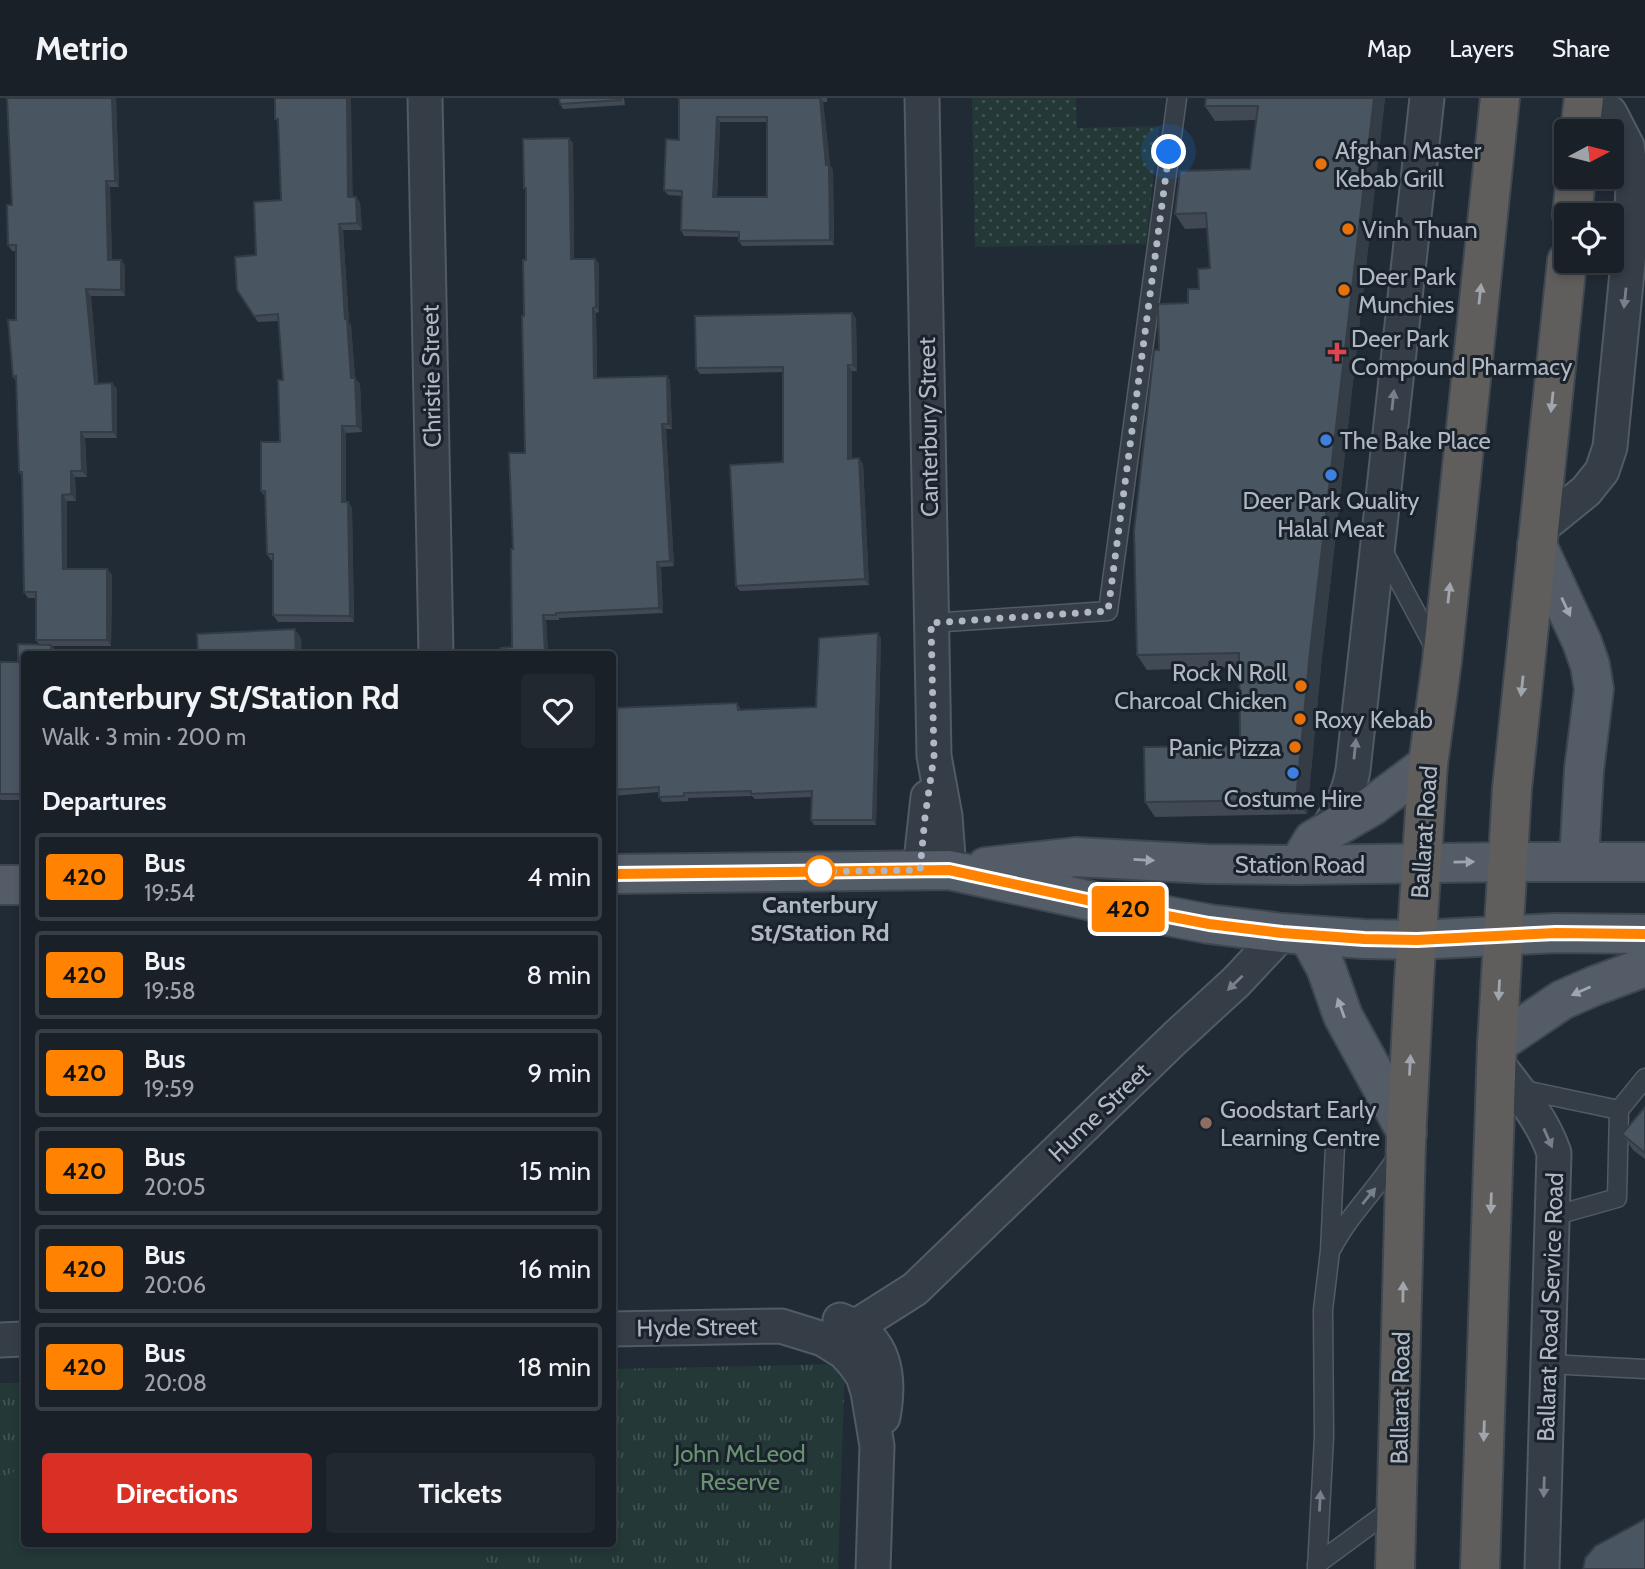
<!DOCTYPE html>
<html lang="en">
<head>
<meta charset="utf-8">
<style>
  :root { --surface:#192028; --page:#222830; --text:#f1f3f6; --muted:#9fa3a8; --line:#373e45; --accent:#d93025 }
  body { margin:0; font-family:Cabin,sans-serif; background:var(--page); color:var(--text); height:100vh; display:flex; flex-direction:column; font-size:26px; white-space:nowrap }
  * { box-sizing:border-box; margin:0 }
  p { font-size:23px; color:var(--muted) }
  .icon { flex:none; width:38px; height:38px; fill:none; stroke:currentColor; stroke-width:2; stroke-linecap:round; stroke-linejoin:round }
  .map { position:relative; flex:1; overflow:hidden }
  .details { position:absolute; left:21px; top:553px; width:595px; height:896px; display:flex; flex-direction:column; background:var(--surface); border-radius:7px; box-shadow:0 4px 10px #0003,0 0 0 2px var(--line) }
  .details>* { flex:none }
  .badge { padding:0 14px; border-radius:5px; font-size:24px; line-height:46px }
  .needle { width:46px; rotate:83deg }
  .tools { position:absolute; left:1554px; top:21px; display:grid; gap:14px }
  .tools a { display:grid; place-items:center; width:70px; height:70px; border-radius:7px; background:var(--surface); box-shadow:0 4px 10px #0003,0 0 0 2px var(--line); font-size:35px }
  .you { position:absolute; width:35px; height:35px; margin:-18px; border:5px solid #fff; border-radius:50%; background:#1a73e8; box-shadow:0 0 0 10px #1a73e833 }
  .map>.badge { position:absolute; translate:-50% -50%; box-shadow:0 0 0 4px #fff }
  h2 { padding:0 21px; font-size:26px; line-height:63px }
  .round { display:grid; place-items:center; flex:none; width:74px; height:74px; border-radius:7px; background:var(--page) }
  .summary { display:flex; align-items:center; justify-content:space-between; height:119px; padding:0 21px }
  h1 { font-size:33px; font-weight:800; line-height:52px }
  .action { display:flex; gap:14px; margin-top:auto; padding:14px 21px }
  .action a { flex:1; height:80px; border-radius:7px; background:var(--accent); color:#fff; font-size:28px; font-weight:800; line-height:80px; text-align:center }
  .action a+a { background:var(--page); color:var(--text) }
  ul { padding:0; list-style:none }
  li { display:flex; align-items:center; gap:21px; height:88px; margin:0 14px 10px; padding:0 7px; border:4px solid var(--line); border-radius:7px }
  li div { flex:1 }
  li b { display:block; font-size:26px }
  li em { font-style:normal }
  li .badge { min-width:77px; font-weight:700; text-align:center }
  header { display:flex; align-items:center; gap:42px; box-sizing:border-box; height:98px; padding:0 35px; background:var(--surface); border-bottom:2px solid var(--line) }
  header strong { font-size:33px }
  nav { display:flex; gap:38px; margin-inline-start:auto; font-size:24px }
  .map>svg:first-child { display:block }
</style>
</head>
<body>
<header>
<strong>Metrio</strong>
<nav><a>Map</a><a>Layers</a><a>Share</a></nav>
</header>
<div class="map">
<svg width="1645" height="1471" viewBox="0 0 1645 1471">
  <defs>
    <pattern id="grass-dots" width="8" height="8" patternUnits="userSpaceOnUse" patternTransform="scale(1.75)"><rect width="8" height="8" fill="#243838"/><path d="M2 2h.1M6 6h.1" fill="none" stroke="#415353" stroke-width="1.8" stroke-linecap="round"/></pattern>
    <pattern id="park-tufts" width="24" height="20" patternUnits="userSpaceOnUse" patternTransform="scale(1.75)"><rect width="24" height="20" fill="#243838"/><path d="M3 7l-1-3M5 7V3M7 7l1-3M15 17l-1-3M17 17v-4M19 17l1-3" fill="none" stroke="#415353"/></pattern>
  </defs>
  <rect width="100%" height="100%" fill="#212b36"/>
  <polygon fill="url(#grass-dots)" points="972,0 1076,0 1077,30 1159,28 1146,146 975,149"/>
  <polygon fill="url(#park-tufts)" points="845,1266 838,1471 0,1471 0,1285 24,1285 24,1446 612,1446 613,1271"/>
  <polygon fill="#243838" points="24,1368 24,1446 479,1446 491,1471 0,1471 0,1381"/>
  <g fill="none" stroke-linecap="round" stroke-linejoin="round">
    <g stroke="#525b64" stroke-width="21">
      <g id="service">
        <polyline points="1381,449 1437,554"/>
        <polyline points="931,525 1108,513 1177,0"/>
        <polyline points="1519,991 1619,1012 1645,980"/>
        <polyline points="1553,1118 1617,1100 1619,1012"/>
        <path d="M1332,1150C1350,1115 1379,1089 1399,1056"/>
        <polyline points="1548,1266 1645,1271"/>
        <polyline points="1317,1466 1396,1408"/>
        <polyline points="1317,1471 1324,1339 1323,1212 1330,1153 1335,1048"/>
      </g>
    </g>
    <g stroke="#525b64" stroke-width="37">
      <g id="minor">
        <polyline points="425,0 436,556"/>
        <polyline points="922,0 934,658 945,718 949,772"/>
        <polyline points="1538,432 1586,393 1602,373 1610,349 1631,133 1633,89 1627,48 1610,15 1589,0"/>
        <path d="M1324,736C1338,716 1349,697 1353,672L1427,0"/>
        <polyline points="920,772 928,699"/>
        <path d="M1496,964C1518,993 1542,1020 1554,1055L1542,1471"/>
        <path d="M840,1222C885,1239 891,1276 883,1319"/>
        <polyline points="612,1231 781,1228 823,1241 844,1254 854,1265 863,1278 868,1294 877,1348 873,1471"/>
        <polyline points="0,1242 24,1241"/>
        <polyline points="849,1259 855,1229 915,1191 1175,940 1236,884 1282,835"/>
      </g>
    </g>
    <g stroke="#3e4650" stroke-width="42">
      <g id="primary">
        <polyline points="1537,447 1582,544 1590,567 1594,591 1584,672 1579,764"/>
        <polyline points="1298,767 1313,742 1372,708 1428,666"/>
        <polyline points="986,769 1076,759 1207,766 1298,767 1508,764 1645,764"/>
        <polyline points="612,776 949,772 1110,807 1209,826 1282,835 1364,841 1417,842 1556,835 1645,836"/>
        <polyline points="0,787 24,787"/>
        <polyline points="1305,837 1313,846 1326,870 1343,918 1407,1035"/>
        <polyline points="1497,946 1562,902 1594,888 1645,869"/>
      </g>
    </g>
    <g stroke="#3f4851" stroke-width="42">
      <g id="trunk">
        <polyline points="1580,33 1584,0"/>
        <polyline points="1572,117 1576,79"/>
        <polyline points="1395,1471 1406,1043 1414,883 1428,666 1442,563 1500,0"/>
        <polyline points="1480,1471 1497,946 1512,691 1567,163"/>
      </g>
    </g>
    <use href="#service" stroke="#353d47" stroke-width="18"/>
    <use href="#minor" stroke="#353d47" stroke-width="33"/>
    <use href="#primary" stroke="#535c67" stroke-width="38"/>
    <use href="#trunk" stroke="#605e5c" stroke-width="38"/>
  </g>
  <g fill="#404954" fill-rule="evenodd">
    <polygon points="7,0 116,0 119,89 110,89 112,162 121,162 125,168 125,198 91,198 98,286 112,285 117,291 117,340 85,340 87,379 75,379 76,403 67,403 67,471 107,471 112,477 111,548 52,548 56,553 56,556 24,556 24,702 1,702 0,701 0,564 18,564 18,546 39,546 36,542 36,500 28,500 24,494 22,379 19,374 17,284 13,279 8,222 16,222 16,153 12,153 8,147 7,107 12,107"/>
    <polygon points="275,0 353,99 356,99 360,105 362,132 343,132 349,225 351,227 355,280 360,286 362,334 346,335 346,404 348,404 352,410 354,524 278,524 273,517 273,462 271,462 267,456 266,400 261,393 280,344 283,282 279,223 258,224 254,218 256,157 281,102 279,25 275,21"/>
    <polygon points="624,0 625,7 563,11 560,6"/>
    <path d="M679,0H827V4H823L830,67L833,72L834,147L742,148L739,143V139L684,138L681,132L682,98L668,97L664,92L679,42ZM720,24H767V99H717Z"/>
    <polygon points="1385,0 1321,568 1307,716 1155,719 1145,704 1228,648 1240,642 1239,569 1147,572 1137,557 1159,252 1188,205 1199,191 1210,170 1207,130 1185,131 1175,116 1250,71 1256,22 1215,23 1205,8"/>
    <polygon points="569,40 573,45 574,161 595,161 599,166 599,214 596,215 597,280 667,278 670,283 672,331 666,331 674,468 661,469 663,515 559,520 559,522 546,522 548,556 500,556 512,549 513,451 525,355 524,218 526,162 526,93 524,90"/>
    <polygon points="852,215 856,221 857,273 852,273 852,360 859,360 863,366 869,487 740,493 736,488 783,364 783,274 700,276 696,270"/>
    <polygon points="881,540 876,727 814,727 811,722 812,699 755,701 752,698 688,700 688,703 662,704 659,699 659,694 612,698 612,610 737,605 741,612 816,609"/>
    <polygon points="1645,1009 1645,1061 1633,1052 1622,1036"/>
  </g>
  <g fill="#343c45">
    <polygon points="112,0 116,0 119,89 115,83"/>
    <polygon points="347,0 351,0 353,106 348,99"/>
    <polygon points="820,0 823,4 830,67 833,72 834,147 830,142 826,67"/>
    <polygon points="1374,0 1385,0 1321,568 1307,716 1296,702 1310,554"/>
    <polygon points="717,19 720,24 717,105 713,99"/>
    <polygon points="569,40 573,45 574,166 571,161"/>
    <polygon points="106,83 110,89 112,168 108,162"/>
    <polygon points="356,99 360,105 362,132 357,125"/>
    <polygon points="339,126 343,132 349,225 351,227 355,280 360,286 362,334 357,328 351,280 345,221"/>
    <polygon points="595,161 599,166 599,214 596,209"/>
    <polygon points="121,162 125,168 125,198 121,192"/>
    <polygon points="86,191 91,198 99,292 95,286"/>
    <polygon points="593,210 596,215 597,285 594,280"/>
    <polygon points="852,215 856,221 857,273 853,267"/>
    <polygon points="848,267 852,273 852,366 848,361"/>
    <polygon points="667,278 670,283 672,331 668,326"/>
    <polygon points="112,285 117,291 117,340 113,334"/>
    <polygon points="662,326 666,331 674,468 670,463"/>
    <polygon points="342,328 346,335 346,410 342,404"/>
    <polygon points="81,334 85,340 87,379 82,373"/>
    <polygon points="859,360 863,366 869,487 865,481"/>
    <polygon points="71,373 75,379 76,403 71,396"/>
    <polygon points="62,397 67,403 67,477 63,471"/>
    <polygon points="348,404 352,410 354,524 350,518"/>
    <polygon points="657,464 661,469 663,515 659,510"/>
    <polygon points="107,471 112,477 111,548 107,542"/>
    <polygon points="543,517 546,522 548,556 545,556"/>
    <polygon points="295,531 301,540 302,556 296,556"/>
    <polygon points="878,535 881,540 876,727 873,722"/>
    <polygon points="51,547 56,553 56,556 51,556"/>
  </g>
  <g fill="#4a5562" stroke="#343c45" stroke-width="2" fill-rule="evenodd">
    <polygon points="7,0 112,0 115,83 106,83 108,162 121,162 121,192 86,191 95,286 112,285 113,334 81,334 82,373 71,373 71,396 62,397 63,471 107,471 107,542 36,542 36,494 24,494 22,374 19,374 16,278 13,279 8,222 16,222 16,147 8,147 7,107 12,107"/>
    <polygon points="275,0 347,0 348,99 356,99 357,125 339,126 345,221 347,221 351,280 355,280 357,328 342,328 342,404 348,404 350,518 273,517 273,456 267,456 265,393 261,393 261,344 280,344 278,282 283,282 278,216 254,218 237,192 235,159 256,157 254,104 281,102 278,21 275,21"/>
    <polygon points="559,0 621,0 621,2 560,6"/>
    <path d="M679,0H820L826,67H829L830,142L739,143V134L681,132L682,93L664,92L666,41L679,42ZM717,19H767V99H713Z"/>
    <polygon points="1206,0 1374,0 1310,554 1296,702 1145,704 1144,649 1228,648 1228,643 1240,642 1239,555 1137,557 1134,433 1154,252 1159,252 1158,206 1188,205 1188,191 1199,191 1198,171 1210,170 1206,115 1175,116 1180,73 1250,71 1258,8 1205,8"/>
    <polygon points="569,40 571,161 595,161 596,209 593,210 594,280 667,278 668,326 662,326 670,463 657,464 659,510 556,515 556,517 543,517 545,556 500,556 500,550 512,549 511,451 513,451 509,355 525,355 522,218 524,218 523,162 526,162 526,90 524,90 523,41"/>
    <polygon points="852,215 853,267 848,267 848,361 859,360 865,481 736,488 730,367 783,364 783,269 696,270 695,218"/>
    <polygon points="295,531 296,556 198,556 197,536"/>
    <polygon points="878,535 873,722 811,722 812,693 751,696 751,693 684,695 684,698 659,699 659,689 612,692 612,610 737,605 738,612 816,609 819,540"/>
    <polygon points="18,546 51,547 51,556 24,556 24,696 0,696 0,564 18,564"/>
    <polygon points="1645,1009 1645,1055 1622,1036"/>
    <polygon points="1645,1421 1645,1471 1583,1471 1585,1460 1595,1448"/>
  </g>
  <defs><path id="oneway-solid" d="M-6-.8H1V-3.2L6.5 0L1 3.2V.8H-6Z" transform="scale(1.75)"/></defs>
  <g fill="#9fa6ae">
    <use href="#oneway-solid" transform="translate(1480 196) rotate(-84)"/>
    <use href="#oneway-solid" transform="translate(1552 304) rotate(96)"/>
    <use href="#oneway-solid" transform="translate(1449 495) rotate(-84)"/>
    <use href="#oneway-solid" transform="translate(1522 588) rotate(96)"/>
    <use href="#oneway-solid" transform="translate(1499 892) rotate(93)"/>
    <use href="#oneway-solid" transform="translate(1410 967) rotate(-87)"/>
    <use href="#oneway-solid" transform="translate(1491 1105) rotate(92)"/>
    <use href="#oneway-solid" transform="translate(1403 1194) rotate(-89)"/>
    <use href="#oneway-solid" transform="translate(1484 1333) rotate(92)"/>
  </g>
  <g fill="#78818b">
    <use href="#oneway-solid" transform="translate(1625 200) rotate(96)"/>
    <use href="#oneway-solid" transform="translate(1393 302) rotate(-84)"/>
    <use href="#oneway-solid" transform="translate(1355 651) rotate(-84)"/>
    <use href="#oneway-solid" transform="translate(1235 885) rotate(136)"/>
    <use href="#oneway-solid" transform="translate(1548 1040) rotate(66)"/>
    <use href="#oneway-solid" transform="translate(1369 1098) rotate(-51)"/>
    <use href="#oneway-solid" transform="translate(1544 1389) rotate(92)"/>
    <use href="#oneway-solid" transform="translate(1320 1403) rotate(-87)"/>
  </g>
  <g fill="#9da6b1">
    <use href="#oneway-solid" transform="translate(1566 509) rotate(65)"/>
    <use href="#oneway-solid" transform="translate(1144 762) rotate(3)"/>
    <use href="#oneway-solid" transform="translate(1464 764) rotate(-1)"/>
    <use href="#oneway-solid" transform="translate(1581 893) rotate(156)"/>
    <use href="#oneway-solid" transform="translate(1341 910) rotate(-110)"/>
  </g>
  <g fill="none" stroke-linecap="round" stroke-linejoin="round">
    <g stroke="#fff" stroke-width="16">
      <polyline id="line" points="612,776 949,772 1110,807 1209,826 1282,835 1364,841 1417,842 1556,835 1645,836"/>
    </g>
    <use href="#line" stroke="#ff8200" stroke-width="10"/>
    <polyline stroke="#afb8c3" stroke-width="7" stroke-dasharray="0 12.6" points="820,773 808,774 920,772 925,719 934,658 931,525 1108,513 1169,54"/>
  </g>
  <g fill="#e8710a" stroke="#1a222b" stroke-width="2.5">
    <circle cx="1321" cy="66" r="7"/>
    <circle cx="1348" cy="131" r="7"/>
    <circle cx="1344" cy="192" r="7"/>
    <circle cx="1301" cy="588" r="7"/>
    <circle cx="1300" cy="621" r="7"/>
    <circle cx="1295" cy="649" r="7"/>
  </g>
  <path fill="#e0444e" stroke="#1a222b" stroke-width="2.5" d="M1333.5 243.5h7v7h7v7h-7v7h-7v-7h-7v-7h7z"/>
  <g fill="#3f7fe0" stroke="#1a222b" stroke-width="2.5">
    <circle cx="1326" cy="342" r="7"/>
    <circle cx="1331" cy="377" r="7"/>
    <circle cx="1293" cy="675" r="7"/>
  </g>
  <circle fill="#fff" stroke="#ff8200" stroke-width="3.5" cx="820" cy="773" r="14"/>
  <circle fill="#8d6e63" stroke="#1a222b" stroke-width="2.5" cx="1206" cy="1025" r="7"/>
  <g text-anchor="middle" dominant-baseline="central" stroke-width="6" stroke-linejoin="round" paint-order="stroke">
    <g font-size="24" fill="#afb8c3" stroke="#1a222b" text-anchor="start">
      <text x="1335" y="52">Afghan Master<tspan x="1335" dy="28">Kebab Grill</tspan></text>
      <text x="1362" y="131">Vinh Thuan</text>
      <text x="1358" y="178">Deer Park<tspan x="1358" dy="28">Munchies</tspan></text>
      <text x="1351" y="240">Deer Park<tspan x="1351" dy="28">Compound Pharmacy</tspan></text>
      <text x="1340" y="342">The Bake Place</text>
      <text x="1331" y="402" text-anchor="middle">Deer Park Quality<tspan x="1331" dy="28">Halal Meat</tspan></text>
      <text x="1287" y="574" text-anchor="end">Rock N Roll<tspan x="1287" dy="28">Charcoal Chicken</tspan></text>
      <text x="1314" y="621">Roxy Kebab</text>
      <text x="1281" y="649" text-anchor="end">Panic Pizza</text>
      <text x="1293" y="700" text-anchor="middle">Costume Hire</text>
      <text x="1220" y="1011">Goodstart Early<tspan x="1220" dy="28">Learning Centre</tspan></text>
    </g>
    <g font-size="24" fill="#afb8c3" stroke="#1a222b">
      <text transform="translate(431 278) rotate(-91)">Christie Street</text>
      <text transform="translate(928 329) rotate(-91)">Canterbury Street</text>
      <text transform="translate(1424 734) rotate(-86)">Ballarat Road</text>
      <text x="1300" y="766">Station Road</text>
      <text transform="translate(1099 1014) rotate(-44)">Hume Street</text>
      <text transform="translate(1550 1209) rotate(-88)">Ballarat Road Service Road</text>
      <text transform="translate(697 1229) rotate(-1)">Hyde Street</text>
      <text transform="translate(1400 1300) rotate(-89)">Ballarat Road</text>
    </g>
    <g font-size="24" font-weight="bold" fill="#afb8c3" stroke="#1a222b">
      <text x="820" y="806">Canterbury<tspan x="820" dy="28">St/Station Rd</tspan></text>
    </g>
    <g font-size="24" fill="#689270" stroke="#1a222b">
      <text x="740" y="1355">John McLeod<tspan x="740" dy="28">Reserve</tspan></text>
    </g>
  </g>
</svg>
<div class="tools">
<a><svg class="needle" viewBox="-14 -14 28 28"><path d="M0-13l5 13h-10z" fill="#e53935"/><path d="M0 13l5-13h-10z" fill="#9fa3a8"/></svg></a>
<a><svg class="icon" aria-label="locate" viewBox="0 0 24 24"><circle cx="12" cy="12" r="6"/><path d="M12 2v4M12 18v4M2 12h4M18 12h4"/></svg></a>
</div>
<div class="you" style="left:1169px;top:54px"></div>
<b class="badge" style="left:1128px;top:811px;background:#ff8200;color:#111">420</b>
<section class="details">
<div class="summary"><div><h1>Canterbury St/Station Rd</h1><p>Walk · 3 min · 200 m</p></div><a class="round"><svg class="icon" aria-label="heart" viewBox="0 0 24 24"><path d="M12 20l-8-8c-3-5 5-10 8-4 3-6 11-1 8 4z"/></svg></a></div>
<h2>Departures</h2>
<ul>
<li><span class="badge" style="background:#ff8200;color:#111">420</span><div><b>Bus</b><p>19:54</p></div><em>4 min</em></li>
<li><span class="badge" style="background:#ff8200;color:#111">420</span><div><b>Bus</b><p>19:58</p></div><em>8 min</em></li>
<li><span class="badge" style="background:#ff8200;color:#111">420</span><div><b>Bus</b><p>19:59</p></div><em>9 min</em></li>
<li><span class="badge" style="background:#ff8200;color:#111">420</span><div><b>Bus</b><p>20:05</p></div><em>15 min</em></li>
<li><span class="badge" style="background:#ff8200;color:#111">420</span><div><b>Bus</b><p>20:06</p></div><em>16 min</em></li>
<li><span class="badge" style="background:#ff8200;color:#111">420</span><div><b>Bus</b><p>20:08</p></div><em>18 min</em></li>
</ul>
<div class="action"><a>Directions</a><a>Tickets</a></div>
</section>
</div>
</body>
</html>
